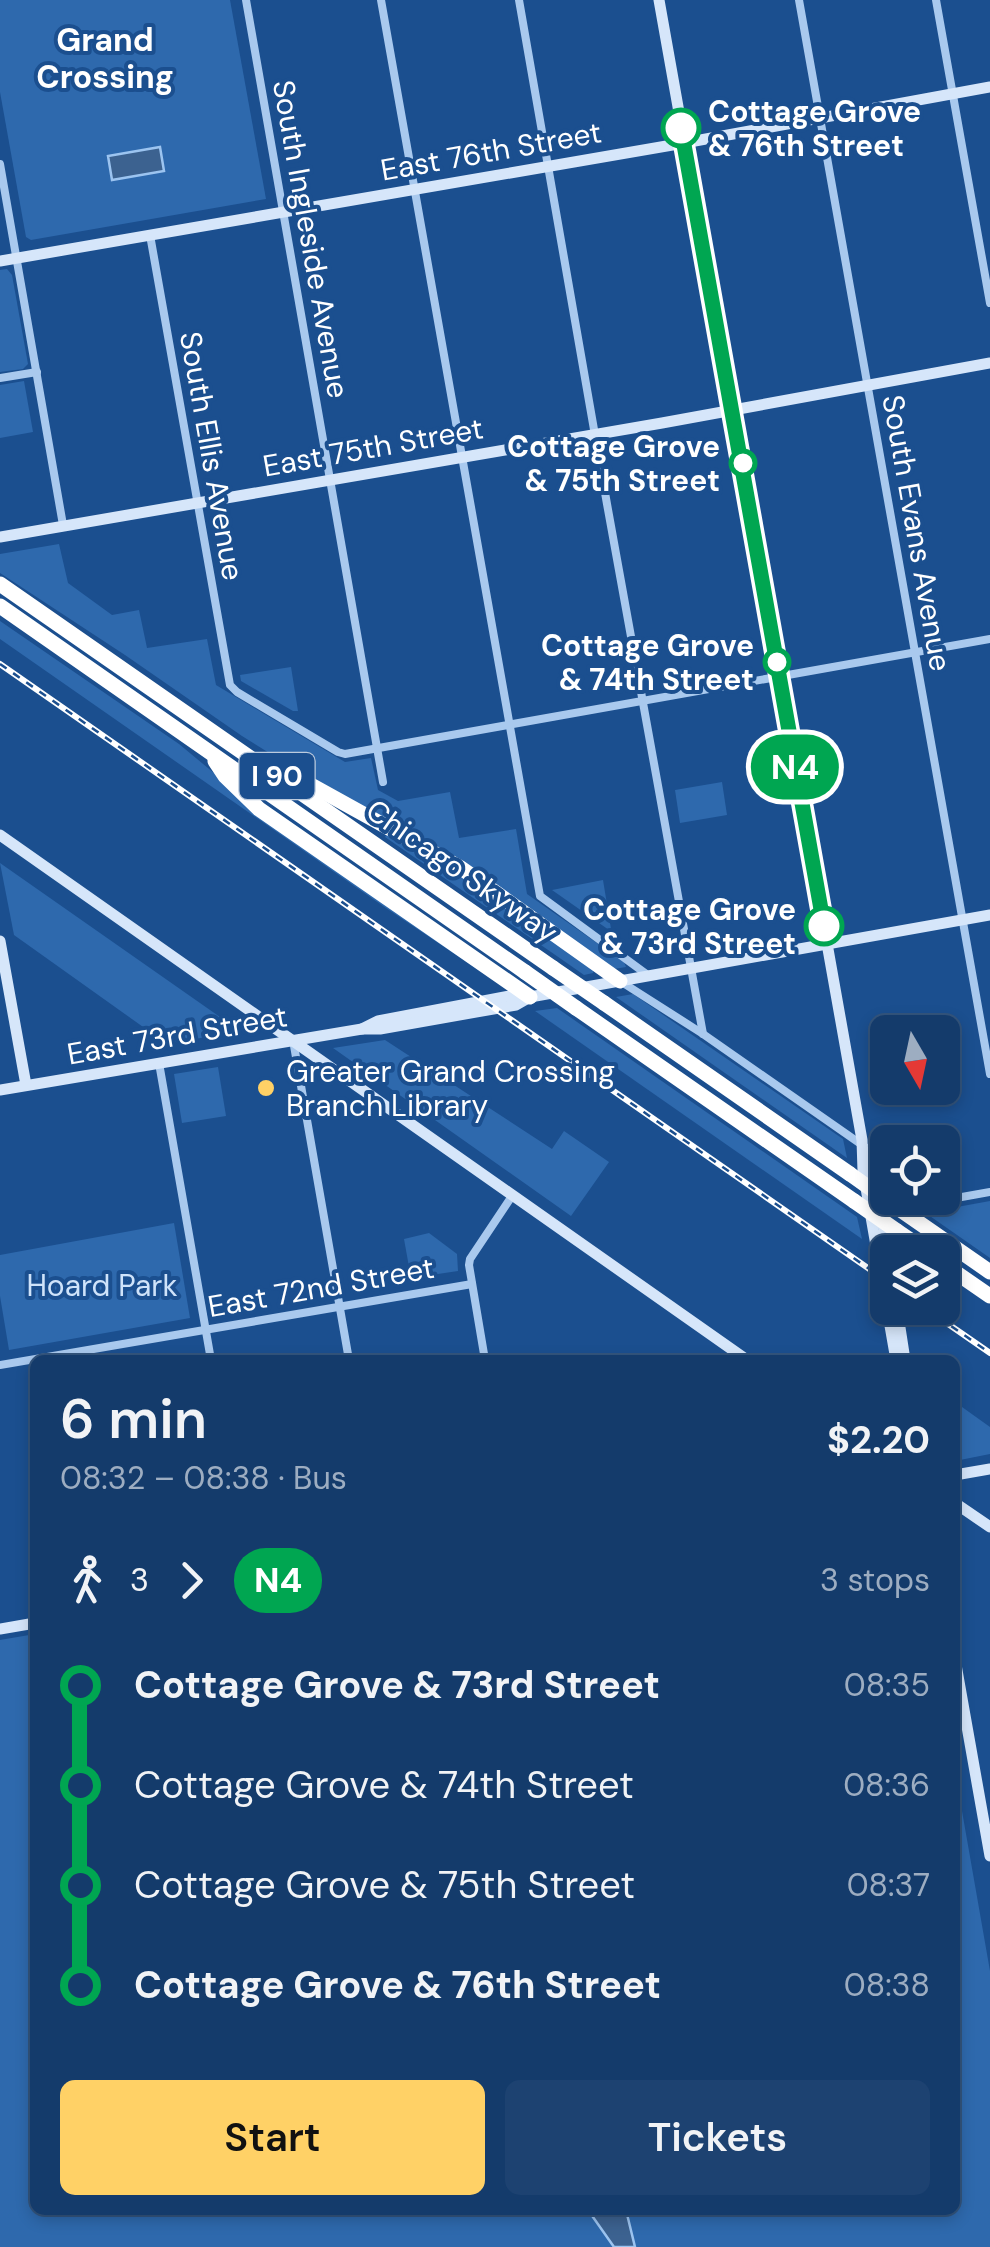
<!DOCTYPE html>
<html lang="en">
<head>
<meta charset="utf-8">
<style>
  :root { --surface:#143b6b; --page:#1d4271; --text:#f1f3f6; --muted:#9dadc1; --line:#33557e; --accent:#ffd166 }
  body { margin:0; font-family:"DM Sans",sans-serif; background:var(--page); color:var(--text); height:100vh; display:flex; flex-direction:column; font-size:38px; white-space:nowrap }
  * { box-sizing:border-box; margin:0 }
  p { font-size:32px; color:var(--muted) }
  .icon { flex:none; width:55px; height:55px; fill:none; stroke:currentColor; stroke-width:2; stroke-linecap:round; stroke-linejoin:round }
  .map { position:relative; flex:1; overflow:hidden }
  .details { position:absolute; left:30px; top:1355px; width:930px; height:860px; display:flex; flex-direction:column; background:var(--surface); border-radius:15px; box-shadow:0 5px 15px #0003,0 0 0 2px var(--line) }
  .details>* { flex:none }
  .badge { padding:0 20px; border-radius:32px; font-size:35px; line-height:65px }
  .needle { width:65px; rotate:171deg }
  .buttons { position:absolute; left:870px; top:1015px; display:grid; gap:20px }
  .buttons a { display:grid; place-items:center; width:90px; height:90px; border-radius:15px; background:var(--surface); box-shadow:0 5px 15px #0003,0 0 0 2px var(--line); font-size:50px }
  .map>.badge { position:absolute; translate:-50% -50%; box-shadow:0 0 0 5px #fff }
  .legs { display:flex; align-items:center; gap:15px; height:110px; padding:0 30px; font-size:32px }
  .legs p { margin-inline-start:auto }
  .headline { display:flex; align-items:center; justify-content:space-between; height:170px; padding:0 30px }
  h1 { font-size:55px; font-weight:600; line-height:75px }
  .primary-button { display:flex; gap:20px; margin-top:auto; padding:20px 30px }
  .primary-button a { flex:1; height:115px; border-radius:15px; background:var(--accent); color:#111; font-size:40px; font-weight:600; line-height:115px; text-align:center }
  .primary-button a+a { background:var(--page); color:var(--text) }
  ul { padding:0 30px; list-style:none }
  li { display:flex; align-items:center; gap:35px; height:100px; font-size:38px }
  li i { display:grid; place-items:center; width:15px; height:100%; margin:0 12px; background:currentColor }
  li i::after { content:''; width:25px; height:25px; margin:-12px; border:8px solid; border-radius:50%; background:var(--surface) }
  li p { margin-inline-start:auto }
  li:first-child i { background:linear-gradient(#0000 50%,currentColor 0) }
  li:last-child i { background:linear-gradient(currentColor 50%,#0000 0) }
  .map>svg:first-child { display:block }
</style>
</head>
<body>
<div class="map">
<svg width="990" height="2247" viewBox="0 0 990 2247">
  <rect width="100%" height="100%" fill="#1b4f8f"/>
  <g fill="#2e69ad">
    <polygon points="0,0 230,0 266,199 31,240 26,237 0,92"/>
    <polygon points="7,269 12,275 28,364 23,369 0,372 0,270"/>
    <polygon points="24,381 33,432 0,438 0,385"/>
    <polygon points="59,544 68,583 112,615 139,610 147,648 207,639 216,685 345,762 371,758 378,790 398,801 450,792 459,838 516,829 527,894 624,962 626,967 614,969 242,736 125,655 0,573 0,554"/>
    <polygon points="0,621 179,744 226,783 501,985 383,906 0,639"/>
    <polygon points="291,667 298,711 293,711 241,681 240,675"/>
    <polygon points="722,782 727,815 680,823 675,790"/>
    <polygon points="388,832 420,848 594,969 593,973 584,975 564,961 385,837"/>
    <polygon points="0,863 240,1031 167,1044 14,935"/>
    <polygon points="603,880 611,929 609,930 552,890"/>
    <polygon points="633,994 843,1139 847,1158 616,997"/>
    <polygon points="557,1008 857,1217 862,1239 535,1011"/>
    <polygon points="385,1040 552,1149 564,1131 609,1162 571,1216 333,1048"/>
    <polygon points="218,1067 226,1116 182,1123 174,1074"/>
    <polygon points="904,1198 921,1198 932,1205 946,1209 990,1201 990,1258"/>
    <polygon points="174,1223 190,1318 9,1350 0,1296 0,1255"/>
    <polygon points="429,1233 457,1254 458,1271 411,1278 404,1239"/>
    <polygon points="955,1402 990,1427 990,1454 955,1461"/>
    <polygon points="35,1634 35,2210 955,2210 955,1771 990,1971 990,2247 0,2247 0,1640"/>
  </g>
  <g fill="#3c6290" stroke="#9cc4f0" stroke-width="2.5">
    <polygon points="160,147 164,171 112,180 108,156"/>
    <polygon points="588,2210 626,2210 635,2247 614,2247"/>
  </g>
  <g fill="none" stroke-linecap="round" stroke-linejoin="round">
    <g stroke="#a9c9ee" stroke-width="8">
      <polyline points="246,0 383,782"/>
      <polyline points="381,0 540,896 649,976"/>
      <polyline points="519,0 607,504 703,1034"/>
      <polyline points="799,0 990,1074"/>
      <polyline points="936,0 990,303"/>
      <polyline points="0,164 63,525"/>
      <polyline points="150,235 230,685 237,692 338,752 345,754 990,639"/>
      <polyline points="0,378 37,372"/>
      <polyline points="620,981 703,1034 888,1163"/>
      <polyline points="293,1040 349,1360"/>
      <polyline points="159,1063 211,1360"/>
      <polyline points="941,1198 945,1200 990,1192"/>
      <polyline points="485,1360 469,1265 470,1259 512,1196"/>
      <polyline points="0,1365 472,1284"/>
    </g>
    <g stroke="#d6e6fa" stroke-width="11">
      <polyline points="659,0 862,1140 863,1171 896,1360"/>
      <polyline points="0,261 684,143 990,87"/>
      <polyline points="0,537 662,423 990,363"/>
      <polyline points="0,835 747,1360"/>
      <polyline points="0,941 26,1085"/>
      <polyline points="362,1029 378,1021 514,995 530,997 990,915"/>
      <polyline points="0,1090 362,1029 380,1029 516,1005 530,997"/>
      <polyline points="865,1152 873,1170 888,1252"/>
      <polyline points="897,1308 905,1360"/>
      <polyline points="955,1475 990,1469"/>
      <polyline points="955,1503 990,1527"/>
      <polyline points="0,1629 35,1623"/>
      <polyline points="955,1659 990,1856"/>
    </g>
    <g stroke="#fff" stroke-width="15">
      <polyline points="0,584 553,968"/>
      <polyline points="0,606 525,972"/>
      <polyline points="215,761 225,776 259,809 530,997"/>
      <polyline points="288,776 302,780 461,868 620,981"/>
      <polyline points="604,1003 850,1174"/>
      <polyline points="576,1008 854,1201"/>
      <polyline points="892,1204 990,1272"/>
      <polyline points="897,1231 928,1252"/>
      <polyline points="942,1263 990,1296"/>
    </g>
    <g stroke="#fff" stroke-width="6">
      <g id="rail">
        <polyline points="0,664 888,1282"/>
        <polyline points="925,1308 990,1353"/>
      </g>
    </g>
    <use href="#rail" stroke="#1b4f8f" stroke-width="2.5" stroke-dasharray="8" stroke-linecap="butt"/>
    <g stroke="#fff" stroke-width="15">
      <polyline points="553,968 604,1003"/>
      <polyline points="525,972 576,1008"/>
      <polyline points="850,1174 892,1204"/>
      <polyline points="854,1201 897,1231"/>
    </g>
  </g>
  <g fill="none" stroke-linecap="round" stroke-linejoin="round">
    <g stroke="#fff" stroke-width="22">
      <polyline id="line-1" points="681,128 824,926"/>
    </g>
    <use href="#line-1" stroke="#00a651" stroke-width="15"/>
  </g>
  <g fill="#fff" stroke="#00a651" stroke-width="5">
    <circle cx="681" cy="128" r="18"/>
    <circle cx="743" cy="463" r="12"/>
    <circle cx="777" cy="662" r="12"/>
    <circle cx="824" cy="926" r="18"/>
  </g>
  <circle fill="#ffd166" stroke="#1b4f8f" stroke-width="4" cx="266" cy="1088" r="10"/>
  <g text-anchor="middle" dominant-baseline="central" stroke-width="8" stroke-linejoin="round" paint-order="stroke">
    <rect fill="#1b4f8f" stroke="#bbcadd" stroke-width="2.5" x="239.5" y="753" width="75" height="46" rx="8"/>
    <g font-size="28" font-weight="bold" fill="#fff">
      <text x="277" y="776">I 90</text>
    </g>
    <g font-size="30" font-weight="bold" fill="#fff" stroke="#1b4f8f" text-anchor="end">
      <text x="708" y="111" text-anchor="start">Cottage Grove<tspan x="708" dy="34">&amp; 76th Street</tspan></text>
      <text x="720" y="446">Cottage Grove<tspan x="720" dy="34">&amp; 75th Street</tspan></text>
      <text x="754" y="645">Cottage Grove<tspan x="754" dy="34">&amp; 74th Street</tspan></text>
      <text x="796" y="909">Cottage Grove<tspan x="796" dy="34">&amp; 73rd Street</tspan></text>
    </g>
    <g font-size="30" fill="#fff" stroke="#1b4f8f">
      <text transform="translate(491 151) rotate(-10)">East 76th Street</text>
      <text transform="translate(311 239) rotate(80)">South Ingleside Avenue</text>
      <text transform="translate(373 447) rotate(-10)">East 75th Street</text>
      <text transform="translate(212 456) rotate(80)">South Ellis Avenue</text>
      <text transform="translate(917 533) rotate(80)">South Evans Avenue</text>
      <text transform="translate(462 871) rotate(35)">Chicago Skyway</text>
      <text transform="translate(177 1035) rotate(-10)">East 73rd Street</text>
      <text transform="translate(321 1287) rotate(-10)">East 72nd Street</text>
    </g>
    <g font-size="30" fill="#fff" stroke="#1b4f8f" text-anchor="start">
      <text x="286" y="1071">Greater Grand Crossing<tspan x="286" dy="34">Branch Library</tspan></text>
    </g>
    <g font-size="30" fill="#cfe3fa" stroke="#1b4f8f">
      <text x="102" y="1285">Hoard Park</text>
    </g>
    <g font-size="32" font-weight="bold" fill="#fff" stroke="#1b4f8f">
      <text x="105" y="40">Grand<tspan x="105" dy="37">Crossing</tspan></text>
    </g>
  </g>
</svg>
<div class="buttons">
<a><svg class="needle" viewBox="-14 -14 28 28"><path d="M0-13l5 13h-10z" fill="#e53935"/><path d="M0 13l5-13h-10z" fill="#9dadc1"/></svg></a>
<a><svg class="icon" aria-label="locate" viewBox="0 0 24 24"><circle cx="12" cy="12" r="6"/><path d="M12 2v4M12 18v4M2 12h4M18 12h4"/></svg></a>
<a><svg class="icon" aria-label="layers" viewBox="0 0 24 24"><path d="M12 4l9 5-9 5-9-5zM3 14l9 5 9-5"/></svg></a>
</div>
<b class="badge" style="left:795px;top:767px;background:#00a651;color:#fff">N4</b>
<section class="details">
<div class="headline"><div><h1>6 min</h1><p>08:32 – 08:38 · Bus</p></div><b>$2.20</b></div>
<div class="legs"><svg class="icon" aria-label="walk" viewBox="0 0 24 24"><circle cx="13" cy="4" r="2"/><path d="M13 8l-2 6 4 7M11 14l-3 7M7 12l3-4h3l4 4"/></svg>3<svg class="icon" aria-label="forward" viewBox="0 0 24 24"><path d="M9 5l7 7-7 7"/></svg><b class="badge" style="background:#00a651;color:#fff">N4</b><p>3 stops</p></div>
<ul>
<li><i style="color:#00a651"></i><b>Cottage Grove &amp; 73rd Street</b><p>08:35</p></li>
<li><i style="color:#00a651"></i><span>Cottage Grove &amp; 74th Street</span><p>08:36</p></li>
<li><i style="color:#00a651"></i><span>Cottage Grove &amp; 75th Street</span><p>08:37</p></li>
<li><i style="color:#00a651"></i><b>Cottage Grove &amp; 76th Street</b><p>08:38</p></li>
</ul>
<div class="primary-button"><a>Start</a><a>Tickets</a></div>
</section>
</div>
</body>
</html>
